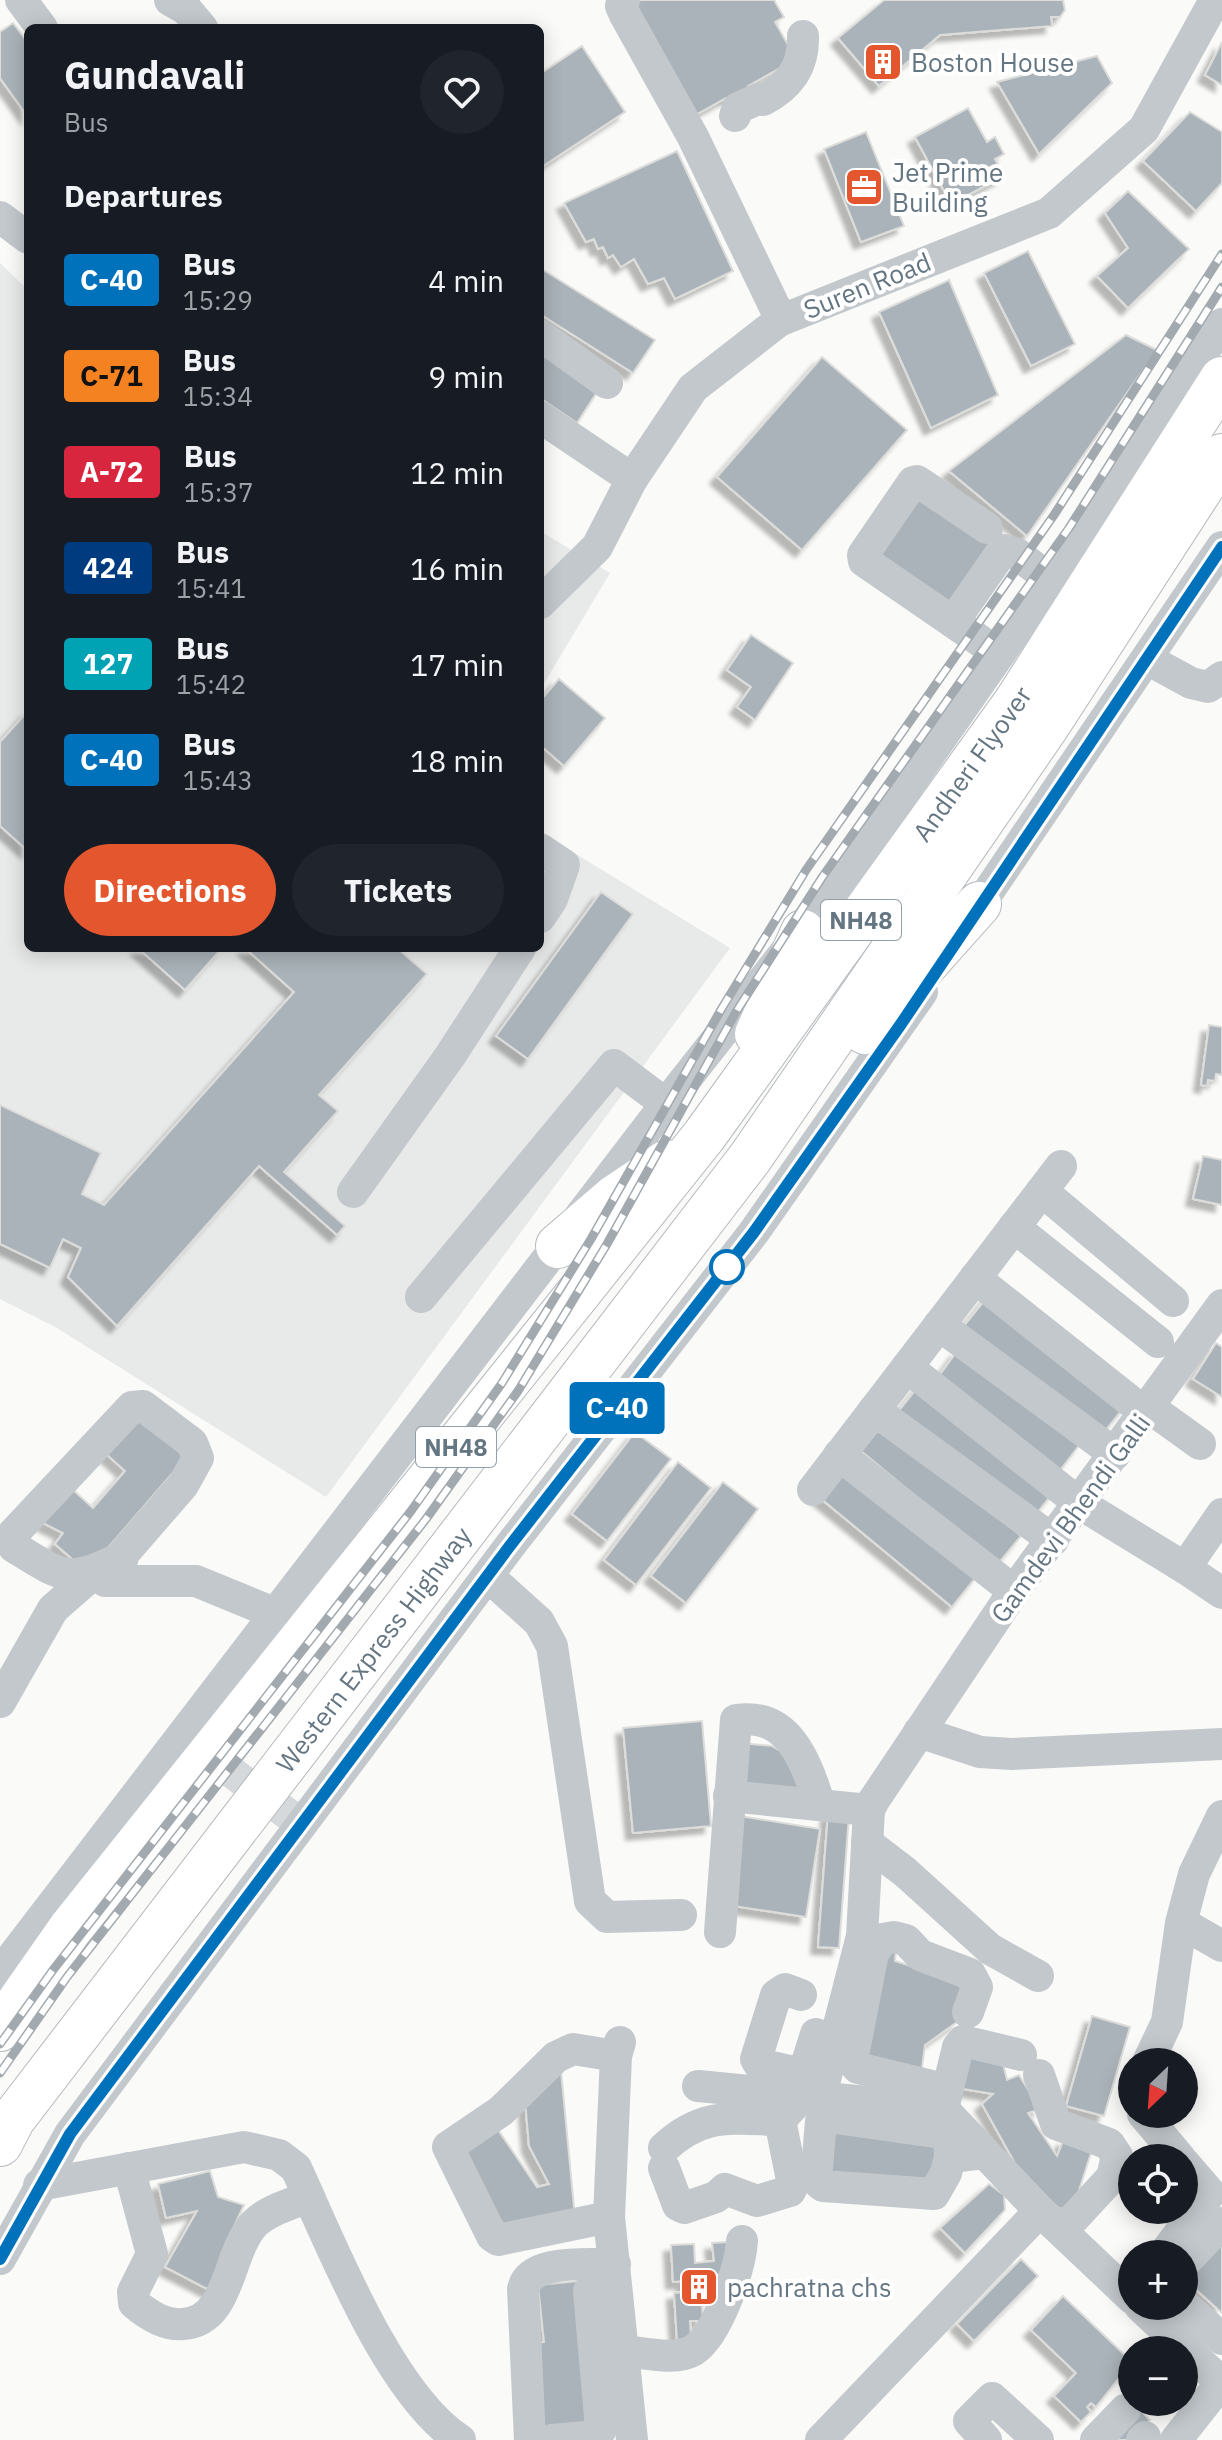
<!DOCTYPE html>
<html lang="en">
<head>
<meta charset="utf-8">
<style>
  :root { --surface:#171b24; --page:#20242c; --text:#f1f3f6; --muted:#9ea1a6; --accent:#e4572e }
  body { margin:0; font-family:"IBM Plex Sans",sans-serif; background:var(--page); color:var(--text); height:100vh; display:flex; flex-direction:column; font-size:30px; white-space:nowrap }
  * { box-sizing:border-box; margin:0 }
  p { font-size:26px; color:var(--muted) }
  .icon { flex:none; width:44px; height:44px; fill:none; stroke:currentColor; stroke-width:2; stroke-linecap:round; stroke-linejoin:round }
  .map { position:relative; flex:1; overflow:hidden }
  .panel { position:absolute; left:24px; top:24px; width:520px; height:928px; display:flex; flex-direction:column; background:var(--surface); border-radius:12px; box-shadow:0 4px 20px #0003 }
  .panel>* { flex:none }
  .badge { padding:0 16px; border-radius:6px; font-size:28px; line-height:52px }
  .needle { width:52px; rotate:205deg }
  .controls { position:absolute; left:1118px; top:2048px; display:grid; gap:16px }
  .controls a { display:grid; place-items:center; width:80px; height:80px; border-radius:50%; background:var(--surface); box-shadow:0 4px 20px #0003; font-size:40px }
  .map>.badge { position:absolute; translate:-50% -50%; box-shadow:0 0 0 4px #fff }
  h2 { padding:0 40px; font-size:30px; line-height:72px }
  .round { display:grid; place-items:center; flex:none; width:84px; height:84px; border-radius:42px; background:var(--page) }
  .head { display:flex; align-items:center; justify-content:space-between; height:136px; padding:0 40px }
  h1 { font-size:38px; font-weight:800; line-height:60px }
  .action { display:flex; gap:16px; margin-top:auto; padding:16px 40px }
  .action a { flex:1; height:92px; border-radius:48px; background:var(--accent); color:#fff; font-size:32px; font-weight:800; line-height:92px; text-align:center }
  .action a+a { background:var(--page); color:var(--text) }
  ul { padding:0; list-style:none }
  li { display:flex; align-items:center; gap:24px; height:96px; padding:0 40px }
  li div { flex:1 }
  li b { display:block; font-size:30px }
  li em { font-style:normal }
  li .badge { min-width:88px; font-weight:700; text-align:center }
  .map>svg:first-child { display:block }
</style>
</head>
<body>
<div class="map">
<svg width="1222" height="2440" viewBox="0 0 1222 2440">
  <defs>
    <filter id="shadow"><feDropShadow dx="-7" dy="7" stdDeviation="2" flood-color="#0004"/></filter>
  </defs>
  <rect width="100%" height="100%" fill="#fafaf8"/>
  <g fill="#e8e9e9">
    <polygon points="0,263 28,290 28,948 540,948 540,832 730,948 326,1497 57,1328 0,1299"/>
    <polygon points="540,531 610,573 540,690"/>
  </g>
  <g fill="#aab3b9" stroke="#dcdcda" stroke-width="2" filter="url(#shadow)">
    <polygon points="641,0 774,0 784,17 775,22 796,59 748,86 755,97 726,98 690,118 627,8"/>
    <polygon points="884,0 1063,0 1065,10 1060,17 1051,17 1052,26 940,35 879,86 838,38"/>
    <polygon points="13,23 28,43 28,117 0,78 0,32"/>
    <polygon points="1222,42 1222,85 1205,75"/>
    <polygon points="582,46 625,112 540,168 540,74"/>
    <polygon points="1097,56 1112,83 1039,154 997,82"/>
    <polygon points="968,108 987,142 995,137 1004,154 995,159 1004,176 951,204 915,137"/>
    <polygon points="1190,112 1222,132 1222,183 1196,211 1143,161"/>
    <polygon points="866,132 904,226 861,242 824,149"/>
    <polygon points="677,151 733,271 675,299 664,278 648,284 634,259 621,267 613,255 608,258 603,247 598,249 594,239 586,242 564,203"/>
    <polygon points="1128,191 1189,249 1128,308 1097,276 1128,248 1105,213"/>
    <polygon points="1028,251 1075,344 1031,366 984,273"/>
    <polygon points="540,268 655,340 633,373 540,314"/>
    <polygon points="949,280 998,395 931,428 879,312"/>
    <polygon points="1126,335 1157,350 1027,536 949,471"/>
    <polygon points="540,348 599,389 577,423 540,398"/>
    <polygon points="822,357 907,430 802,550 717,477"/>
    <polygon points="915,484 1001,542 950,617 866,559"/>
    <polygon points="751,635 793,663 755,720 737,707 751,687 727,670"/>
    <polygon points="559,679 605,718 564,766 540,745 540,701"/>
    <polygon points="28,711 28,851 0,826 0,742"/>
    <polygon points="601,892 633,914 528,1059 496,1036"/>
    <polygon points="138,948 222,948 185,990"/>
    <polygon points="245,948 397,948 427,974 319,1095 338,1111 284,1172 345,1226 337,1235 259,1166 117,1326 68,1277 81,1248 63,1239 50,1268 0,1244 0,1105 101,1153 82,1194 104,1205 294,992"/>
    <polygon points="1209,1025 1222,1027 1222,1075 1216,1074 1215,1081 1208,1080 1207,1086 1201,1085"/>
    <polygon points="1203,1156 1222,1160 1222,1205 1193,1199"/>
    <polygon points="988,1296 1126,1405 1097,1441 959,1332"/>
    <polygon points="1216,1343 1222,1347 1222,1397 1193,1379"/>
    <polygon points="958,1350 1080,1444 1055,1477 933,1384"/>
    <polygon points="921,1383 1056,1489 1033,1518 898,1412"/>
    <polygon points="140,1411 189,1454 87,1572 55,1544 63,1533 43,1523 72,1489 93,1508 125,1471 104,1452"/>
    <polygon points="884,1423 1021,1536 998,1564 861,1451"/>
    <polygon points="635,1432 671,1459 607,1541 572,1514"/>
    <polygon points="678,1462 711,1488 636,1585 604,1560"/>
    <polygon points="844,1466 977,1576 952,1607 819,1497"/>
    <polygon points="723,1482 758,1509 686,1603 651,1576"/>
    <polygon points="702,1721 711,1826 633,1833 623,1728"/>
    <polygon points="740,1743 772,1746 804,1766 799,1797 736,1787"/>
    <polygon points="828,1813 849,1815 839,1948 818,1947"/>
    <polygon points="740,1816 820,1829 806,1917 727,1905"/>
    <polygon points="884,1943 896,1947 895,1961 965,1983 957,2022 925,2045 921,2075 859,2062"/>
    <polygon points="1092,2016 1130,2027 1104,2116 1066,2106"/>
    <polygon points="959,2050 1001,2055 1007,2080 1019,2075 1040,2109 1028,2113 1057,2156 1064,2139 1092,2150 1072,2212 1036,2201 982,2104 993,2094 957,2088"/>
    <polygon points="560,2060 575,2218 509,2232 455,2156 496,2127 537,2187 549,2184 529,2146 525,2100"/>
    <polygon points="828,2124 940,2139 935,2184 822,2178"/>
    <polygon points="210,2171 218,2197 244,2205 221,2254 217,2294 165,2267 197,2211 166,2218 158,2184"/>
    <polygon points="989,2184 1004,2195 1005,2210 965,2253 940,2228"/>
    <polygon points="1222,2232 1222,2313 1184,2279 1184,2273"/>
    <polygon points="728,2242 730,2274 715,2275 716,2294 708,2295 709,2305 702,2305 703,2321 690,2321 691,2339 677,2340 674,2293 684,2292 683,2281 673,2282 671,2245 694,2244 695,2263 714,2261 712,2243"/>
    <polygon points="1021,2259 1038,2276 974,2341 957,2324"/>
    <polygon points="579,2281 595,2425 540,2431 530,2343 544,2342 538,2285"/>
    <polygon points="1063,2296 1132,2362 1132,2373 1129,2377 1124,2372 1096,2407 1091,2403 1087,2407 1091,2412 1081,2422 1054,2396 1076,2373 1031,2330"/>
    <polygon points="1135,2405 1150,2420 1131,2440 1100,2440"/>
  </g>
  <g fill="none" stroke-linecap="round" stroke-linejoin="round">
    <polyline stroke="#d5d9db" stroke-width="32" stroke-dasharray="32 16" stroke-linecap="butt" points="194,1744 301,1824"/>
    <g stroke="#b4b9bd" stroke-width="46">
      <g id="highway">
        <polyline points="865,1032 979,904"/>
        <polyline points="757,1034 803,932"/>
        <polyline points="558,1246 615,1197 667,1162"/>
        <path id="s1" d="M0,2029L70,1929L704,1136L1016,702L1222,379"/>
        <path id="s2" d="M0,2144L13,2119L750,1158L1047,726L1222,456"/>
      </g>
    </g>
    <g stroke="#c3c8cc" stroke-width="32">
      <polyline points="21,0 42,28"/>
      <polyline points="170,0 186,9 202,28"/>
      <polyline points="624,0 621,6 625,15 693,137 781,320"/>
      <path d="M735,116L738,108L758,99L763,100C790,86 804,66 803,36"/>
      <polyline points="0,217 28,238"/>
      <polyline points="540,335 607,383"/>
      <polyline points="540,417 632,479"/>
      <polyline points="540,603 597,547 632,479 693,388 779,321 1049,213 1144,129 1215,0"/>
      <polyline points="953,622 864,561 863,555 913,482 917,481 987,528"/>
      <polyline points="999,654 953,622 1003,550 1017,554 1051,580"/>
      <polyline points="1147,659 1191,683 1208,687 1222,677"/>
      <polyline points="540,849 564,865 552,899 540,917"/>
      <polyline points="967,923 1222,547"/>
      <polyline points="1042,1191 1173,1301"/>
      <polyline points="353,1192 450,1056 520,948"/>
      <polyline points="1014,1227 1158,1342"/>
      <polyline points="975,1278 1129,1400"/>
      <polyline points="421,1297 614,1065 666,1104"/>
      <polyline points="939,1325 1115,1454"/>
      <polyline points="907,1367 1079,1503 1185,1568 1222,1514"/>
      <polyline points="1150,1408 1200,1444"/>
      <polyline points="874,1410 1053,1540"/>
      <polyline points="839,1455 1014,1591"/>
      <polyline points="813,1490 1061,1166"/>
      <path d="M120,1558C67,1585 62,1576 14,1547L12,1535L132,1407L143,1406L192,1443L198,1458L183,1485L124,1553L120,1568L124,1581"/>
      <polyline points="1185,1568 1222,1593"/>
      <polyline points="488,1576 539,1622 552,1646 590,1901 607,1917 681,1915"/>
      <polyline points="105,1581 196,1581 274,1613"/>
      <polyline points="0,1702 53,1609 85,1581"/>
      <polyline points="919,1732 980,1752 1012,1754 1222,1744"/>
      <polyline points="729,1796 869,1810"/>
      <polyline points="867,1843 905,1872 990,1949 1038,1976"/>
      <polyline points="1187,1926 1222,1946"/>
      <path d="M720,1932L736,1720C790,1712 806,1763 820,1805"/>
      <polyline points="0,1973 666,1104 843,879 1051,580 1222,324"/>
      <polyline points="801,1995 785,1989 776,1995 756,2059 759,2064 799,2073 805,2069 816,2034"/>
      <polyline points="620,2042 616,2056 609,2217 632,2440"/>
      <polyline points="1148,2062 1167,2022 1181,1923 1194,1874 1222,1816"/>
      <polyline points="1039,2075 1056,2124 1109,2144 1117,2156 1112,2177 1062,2231"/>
      <polyline points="698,2086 943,2109 1040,2211"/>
      <polyline points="932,2086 858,2068 852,2061 873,1953 883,1939 894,1937 906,1940 920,1955 970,1974 977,1987 968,2012"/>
      <polyline points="821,2095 862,1936 869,1810 874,1800 1014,1591 1222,1305"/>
      <polyline points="943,2109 958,2047 963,2041 1021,2055"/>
      <polyline points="1143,2114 1180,2158"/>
      <path d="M664,2148C703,2112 731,2119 780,2120L793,2106"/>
      <polyline points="950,2157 946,2173 934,2194 823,2186 816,2180 821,2121 829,2117 942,2133 949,2139 950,2157 985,2153"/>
      <path d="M129,2168L152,2254L133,2292L134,2303C148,2315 165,2326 183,2324C231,2321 227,2253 254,2224C268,2210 291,2204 309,2197"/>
      <polyline points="664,2168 678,2205 684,2208 716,2197 725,2189 757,2201 790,2191 793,2185 780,2120"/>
      <path d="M39,2185L244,2147L279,2155L296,2168C331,2244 389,2394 460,2440"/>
      <polyline points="609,2217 498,2240 492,2236 448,2147 501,2111 556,2057 573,2049 616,2056"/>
      <polyline points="1164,2254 1210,2193 1184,2163"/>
      <polyline points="0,2259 70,2134 509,1547 754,1232 922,992"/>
      <polyline points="1184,2263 1222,2223"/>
      <polyline points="1184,2305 1222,2339"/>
      <polyline points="1140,2306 1222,2383"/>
      <path d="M625,2351C644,2353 677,2361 694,2350C718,2333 740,2269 742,2241"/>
      <path d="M530,2440L523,2289C530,2258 590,2265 615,2264"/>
      <polyline points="552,2440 597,2436 601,2429 589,2291"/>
      <polyline points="821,2440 1040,2211 1132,2298"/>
      <polyline points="986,2440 969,2421 992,2398 1038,2440"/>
      <polyline points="1096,2440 1125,2410"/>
      <polyline points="1142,2440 1145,2437"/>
      <polyline points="1176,2440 1221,2383"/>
    </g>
    <use href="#highway" stroke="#fff" stroke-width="44"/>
    <g stroke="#a2aab0" stroke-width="9">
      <g id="rail">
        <polyline points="0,2044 53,1970 411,1511 502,1383 591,1239 722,1008 806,870 1054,515 1222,254"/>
        <polyline points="0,2073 67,1977 426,1519 518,1391 607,1244 736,1012 823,876 1069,528 1222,287"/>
      </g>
    </g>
    <use href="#rail" stroke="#fff" stroke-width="6" stroke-dasharray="18" stroke-linecap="butt"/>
  </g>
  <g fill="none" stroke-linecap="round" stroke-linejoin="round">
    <g stroke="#fff" stroke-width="18">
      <polyline id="line" points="0,2259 70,2134 509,1547 754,1232 901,1024 1222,547"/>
    </g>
    <use href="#line" stroke="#0072bc" stroke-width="12"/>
  </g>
  <defs>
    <g id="building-square" transform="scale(2)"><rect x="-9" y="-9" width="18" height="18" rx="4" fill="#e4572e" stroke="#fff"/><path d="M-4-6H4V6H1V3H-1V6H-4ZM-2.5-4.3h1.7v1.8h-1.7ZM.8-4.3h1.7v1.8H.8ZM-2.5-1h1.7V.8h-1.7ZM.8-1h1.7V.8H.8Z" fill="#fff"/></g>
    <g id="office-square" transform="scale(2)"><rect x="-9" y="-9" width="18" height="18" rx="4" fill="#e4572e" stroke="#fff"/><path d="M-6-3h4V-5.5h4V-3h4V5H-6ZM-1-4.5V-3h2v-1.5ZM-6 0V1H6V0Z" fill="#fff"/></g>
  </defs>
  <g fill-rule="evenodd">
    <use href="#building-square" x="883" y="62"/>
    <use href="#office-square" x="864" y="187"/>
    <use href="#building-square" x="699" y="2287"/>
  </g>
  <circle fill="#fff" stroke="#0072bc" stroke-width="4" cx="727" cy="1267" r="16"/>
  <g text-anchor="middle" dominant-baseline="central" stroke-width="8" stroke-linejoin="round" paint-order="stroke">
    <g fill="#fff" stroke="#939fa8" stroke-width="2">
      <rect x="821" y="900" width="80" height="40" rx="6"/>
      <rect x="416" y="1427" width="80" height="40" rx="6"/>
    </g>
    <g font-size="24" font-weight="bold" fill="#657683">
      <text x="861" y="920">NH48</text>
      <text x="456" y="1447">NH48</text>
    </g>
    <g font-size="26" fill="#657683" stroke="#fff" text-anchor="start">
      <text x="911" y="62">Boston House</text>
      <text x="892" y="172">Jet Prime<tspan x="892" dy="30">Building</tspan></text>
      <text x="727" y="2287">pachratna chs</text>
    </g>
    <g font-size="26" fill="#657683" stroke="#fff">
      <text transform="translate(867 285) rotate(-22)">Suren Road</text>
      <text stroke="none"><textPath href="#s1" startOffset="1596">Andheri Flyover</textPath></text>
      <text transform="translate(1070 1518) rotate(-54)">Gamdevi Bhendi Galli</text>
      <text stroke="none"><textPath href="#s2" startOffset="620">Western Express Highway</textPath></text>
    </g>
  </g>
</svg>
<div class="controls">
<a><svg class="needle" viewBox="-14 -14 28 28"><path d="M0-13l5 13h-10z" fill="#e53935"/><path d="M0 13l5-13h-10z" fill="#9ea1a6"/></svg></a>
<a><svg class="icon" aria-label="locate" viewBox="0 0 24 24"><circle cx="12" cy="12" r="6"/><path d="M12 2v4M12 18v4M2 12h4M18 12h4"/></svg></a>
<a>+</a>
<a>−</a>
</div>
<b class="badge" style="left:617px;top:1408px;background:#0072bc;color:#fff">C-40</b>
<section class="panel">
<div class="head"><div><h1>Gundavali</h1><p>Bus</p></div><a class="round"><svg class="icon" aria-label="heart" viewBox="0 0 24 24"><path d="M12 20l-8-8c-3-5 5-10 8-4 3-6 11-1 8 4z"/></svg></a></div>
<h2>Departures</h2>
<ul>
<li><span class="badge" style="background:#0072bc;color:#fff">C-40</span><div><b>Bus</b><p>15:29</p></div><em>4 min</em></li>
<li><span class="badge" style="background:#f58220;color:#111">C-71</span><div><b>Bus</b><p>15:34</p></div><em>9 min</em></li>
<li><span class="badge" style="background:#d7263d;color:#fff">A-72</span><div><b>Bus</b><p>15:37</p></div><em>12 min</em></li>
<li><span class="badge" style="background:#003b80;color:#fff">424</span><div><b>Bus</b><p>15:41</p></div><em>16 min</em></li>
<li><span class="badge" style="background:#00a3b4;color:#fff">127</span><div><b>Bus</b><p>15:42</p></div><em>17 min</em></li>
<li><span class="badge" style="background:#0072bc;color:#fff">C-40</span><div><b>Bus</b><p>15:43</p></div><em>18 min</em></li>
</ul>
<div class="action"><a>Directions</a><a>Tickets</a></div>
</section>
</div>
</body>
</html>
